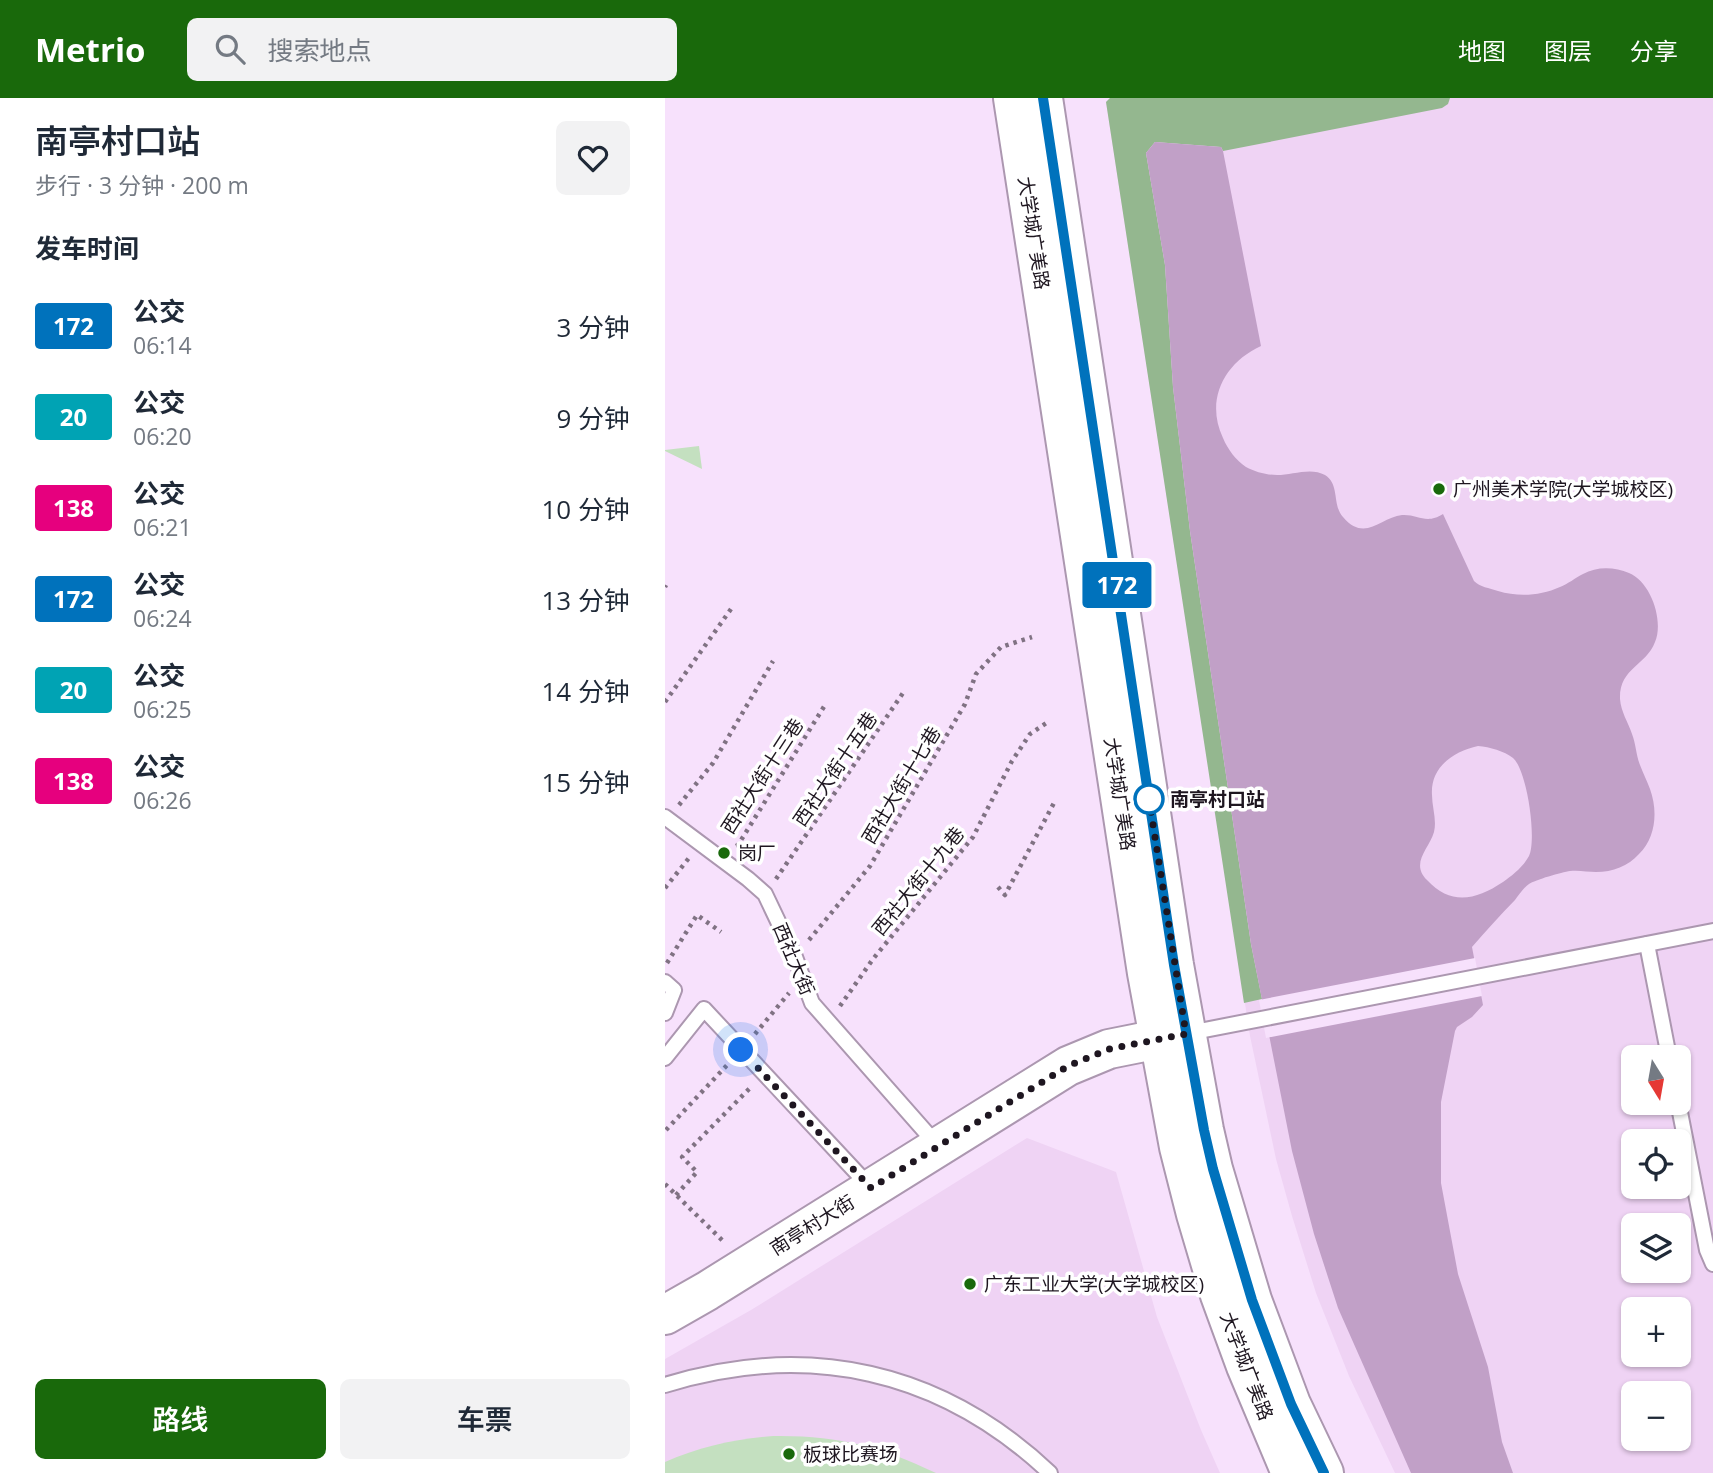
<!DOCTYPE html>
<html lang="zh">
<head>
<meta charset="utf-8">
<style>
  :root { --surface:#fff; --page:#f2f2f3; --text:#1f2937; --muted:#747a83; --accent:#19690b }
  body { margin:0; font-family:"Open Sans","Noto Sans SC",sans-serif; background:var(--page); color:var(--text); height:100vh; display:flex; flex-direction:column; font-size:26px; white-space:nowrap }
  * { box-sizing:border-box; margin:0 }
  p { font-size:23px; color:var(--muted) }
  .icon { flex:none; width:38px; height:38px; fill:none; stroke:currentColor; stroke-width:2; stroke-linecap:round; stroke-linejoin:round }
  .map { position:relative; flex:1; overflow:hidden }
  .drawer { display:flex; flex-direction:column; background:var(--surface); width:665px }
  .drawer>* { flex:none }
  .badge { padding:0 14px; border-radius:5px; font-size:24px; line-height:46px }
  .needle { width:46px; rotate:169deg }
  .fabs { position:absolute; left:956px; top:947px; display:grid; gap:14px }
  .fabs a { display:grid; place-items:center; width:70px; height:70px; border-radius:10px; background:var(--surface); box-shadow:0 2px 5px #0004; font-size:35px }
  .you { position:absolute; width:35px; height:35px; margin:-18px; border:5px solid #fff; border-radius:50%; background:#1a73e8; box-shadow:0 0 0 10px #1a73e833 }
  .map>.badge { position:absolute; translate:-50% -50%; box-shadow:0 0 0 4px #fff }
  h2 { padding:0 35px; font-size:26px; line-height:63px }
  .round { display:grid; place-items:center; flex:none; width:74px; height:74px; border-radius:10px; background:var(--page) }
  .overview { display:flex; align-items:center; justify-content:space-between; height:119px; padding:0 35px }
  h1 { font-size:33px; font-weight:600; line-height:52px }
  .primary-button { display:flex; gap:14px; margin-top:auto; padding:14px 35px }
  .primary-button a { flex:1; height:80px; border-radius:10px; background:var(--accent); color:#fff; font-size:28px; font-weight:600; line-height:80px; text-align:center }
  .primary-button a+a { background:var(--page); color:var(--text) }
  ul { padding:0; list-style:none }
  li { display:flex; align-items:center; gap:21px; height:91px; padding:0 35px }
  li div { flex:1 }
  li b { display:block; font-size:26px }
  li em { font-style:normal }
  li .badge { min-width:77px; font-weight:700; text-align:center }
  header { display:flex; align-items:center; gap:42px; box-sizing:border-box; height:98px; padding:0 35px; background:var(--accent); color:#fff }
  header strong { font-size:33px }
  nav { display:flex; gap:38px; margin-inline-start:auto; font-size:24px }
  .search { width:490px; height:63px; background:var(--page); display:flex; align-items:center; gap:18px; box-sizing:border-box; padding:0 24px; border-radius:10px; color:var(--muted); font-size:26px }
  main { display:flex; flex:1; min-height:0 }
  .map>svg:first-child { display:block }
</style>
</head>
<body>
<header>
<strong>Metrio</strong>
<div class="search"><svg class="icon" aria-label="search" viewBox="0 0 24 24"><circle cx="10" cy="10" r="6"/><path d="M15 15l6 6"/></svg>搜索地点</div>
<nav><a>地图</a><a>图层</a><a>分享</a></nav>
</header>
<main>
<section class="drawer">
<div class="overview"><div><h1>南亭村口站</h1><p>步行 · 3 分钟 · 200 m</p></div><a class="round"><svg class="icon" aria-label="heart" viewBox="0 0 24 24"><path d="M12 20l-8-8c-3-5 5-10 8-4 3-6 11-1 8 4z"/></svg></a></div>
<h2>发车时间</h2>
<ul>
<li><span class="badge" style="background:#0072bc;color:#fff">172</span><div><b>公交</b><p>06:14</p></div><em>3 分钟</em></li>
<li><span class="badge" style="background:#00a3b4;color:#fff">20</span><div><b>公交</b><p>06:20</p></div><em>9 分钟</em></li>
<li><span class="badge" style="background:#e6007e;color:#fff">138</span><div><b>公交</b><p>06:21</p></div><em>10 分钟</em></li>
<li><span class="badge" style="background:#0072bc;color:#fff">172</span><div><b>公交</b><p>06:24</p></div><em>13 分钟</em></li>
<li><span class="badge" style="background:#00a3b4;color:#fff">20</span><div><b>公交</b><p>06:25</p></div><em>14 分钟</em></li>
<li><span class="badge" style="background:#e6007e;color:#fff">138</span><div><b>公交</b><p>06:26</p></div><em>15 分钟</em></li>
</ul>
<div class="primary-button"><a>路线</a><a>车票</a></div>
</section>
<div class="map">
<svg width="1048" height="1375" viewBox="0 0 1048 1375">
  <rect width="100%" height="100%" fill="#f7e1fc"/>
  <g fill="#efd3f4" fill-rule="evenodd">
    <path d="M445,0H1048V1375H730L684,1278L651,1195L627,1118L611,1061L585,938L441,4ZM968,959H1013V1004H968ZM968,1043H1013V1088H968ZM968,1127H1013V1172H968ZM968,1211H1013V1256H968ZM968,1295H1013V1340H968Z"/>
    <polygon points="362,1040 451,1074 492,1219 536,1332 555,1375 0,1375 0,1261 86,1212"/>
  </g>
  <g fill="#c4e0c0">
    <polygon points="34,348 37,371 0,353 0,352"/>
    <path d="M108,1338C172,1337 214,1348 271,1375H0V1364C34,1349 70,1341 108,1338Z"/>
  </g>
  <polygon fill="#94b78f" points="445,0 785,0 783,6 777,10 558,53 556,49 490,44 481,55 500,167 508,289 525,433 586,846 597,901 579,905 441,4"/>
  <path fill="#c1a0c7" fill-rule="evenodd" d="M490,44L556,49L558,53L596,248C559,265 540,302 558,340C563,352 571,362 581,369C590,374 602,377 612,377C627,377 646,369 660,377C675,386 667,407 678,419C700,445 716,419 737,417C753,416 761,427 778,416L809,483C815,489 824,490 833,493C853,499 875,498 895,489C903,486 910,480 918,476C932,468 950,469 964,475C986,484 999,523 990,544C981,568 954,570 955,601C956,614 963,624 967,636C971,646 971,657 975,667C978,675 982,683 985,691C993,713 991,739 974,756C963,768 948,774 931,774C923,774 914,772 905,773C897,774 870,782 864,786C859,789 854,797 850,802C835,817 821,833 807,849L818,907L807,919L792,929L790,933L776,1004V1085L793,1176L823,1269L837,1344L848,1375H746L673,1210L649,1136L627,1053L586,846L525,433L508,289L500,167L481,55ZM813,648C825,649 839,653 848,660C862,672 872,741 864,758C858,769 848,777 838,784C811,802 786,808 762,782C745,765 764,751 769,734C772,722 767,709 767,697C765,669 789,653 813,648Z"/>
  <polygon fill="#f7e1fc" points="810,860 817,898 601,940 594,902"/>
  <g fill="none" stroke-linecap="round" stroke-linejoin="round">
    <g stroke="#ac97b0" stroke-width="18">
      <g id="lane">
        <polyline points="0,719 83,781 100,796 130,859 147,905 273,1048"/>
        <polyline points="982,846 1004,959"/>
        <polyline points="0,884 9,892 0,915"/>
        <polyline points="524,935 1048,833"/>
        <polyline points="0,960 39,911 206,1090"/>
        <polyline points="1013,1004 1042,1152 1048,1166"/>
        <path d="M0,1287C143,1243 276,1272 385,1375"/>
      </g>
    </g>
    <g stroke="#ac97b0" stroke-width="42">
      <g id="secondary">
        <polyline points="348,0 482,875 514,1049 531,1116 555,1197 581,1268 626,1375"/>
        <polyline points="378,0 509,867 539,1032 548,1071 587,1202 626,1306 659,1375"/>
        <polyline points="0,1217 42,1193 403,968 444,951 519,936"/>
      </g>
    </g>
    <g stroke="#807283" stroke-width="4.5" stroke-dasharray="3.5 5" stroke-linecap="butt">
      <polyline points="0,489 1,487"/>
      <polyline points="0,604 66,511"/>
      <polyline points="14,707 48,665 108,563"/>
      <polyline points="71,748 73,747 160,607"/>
      <polyline points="111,781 238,595"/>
      <polyline points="333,789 340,797 390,703"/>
      <polyline points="0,790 24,760"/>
      <polyline points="144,842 205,768 300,606 311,576 336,549 367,539"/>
      <polyline points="2,865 32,817 56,834"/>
      <polyline points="175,908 208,861 308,739 347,663 365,636 383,624"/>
      <polyline points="90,936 124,895"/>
      <polyline points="1,1032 65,964"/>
      <polyline points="0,1086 60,1145"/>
      <polyline points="11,1097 32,1074 17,1059 86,989"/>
    </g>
    <use href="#lane" stroke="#fff" stroke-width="14"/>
    <use href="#secondary" stroke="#fff" stroke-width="38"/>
  </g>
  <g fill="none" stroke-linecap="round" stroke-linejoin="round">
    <g stroke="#fff" stroke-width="16">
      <polyline id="line" points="378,0 509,867 539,1032 548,1071 587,1202 626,1306 659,1375"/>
    </g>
    <use href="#line" stroke="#0072bc" stroke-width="10"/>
    <polyline stroke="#1e1620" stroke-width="7" stroke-dasharray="0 12.6" points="76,952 206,1090 403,968 444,951 521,936 484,701"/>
  </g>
  <g fill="#19690b" stroke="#fff" stroke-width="2.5">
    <circle cx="774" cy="391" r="7"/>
    <circle cx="59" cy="755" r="7"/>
    <circle cx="305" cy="1186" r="7"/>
    <circle cx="124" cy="1356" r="7"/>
  </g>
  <circle fill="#fff" stroke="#0072bc" stroke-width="3.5" cx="484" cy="701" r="14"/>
  <g text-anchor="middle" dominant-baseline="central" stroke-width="7" stroke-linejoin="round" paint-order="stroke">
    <g font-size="19" fill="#1e1620" stroke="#fff">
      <text transform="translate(369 135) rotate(81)">大学城广美路</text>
      <text transform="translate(170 671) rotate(-56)">西社大街十五巷</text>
      <text transform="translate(97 678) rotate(-57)">西社大街十三巷</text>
      <text transform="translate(236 687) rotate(-59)">西社大街十七巷</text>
      <text transform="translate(455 696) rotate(81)">大学城广美路</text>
      <text transform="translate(253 783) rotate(-51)">西社大街十九巷</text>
      <text transform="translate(129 861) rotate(67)">西社大街</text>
      <text transform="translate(147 1127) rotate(-32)">南亭村大街</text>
      <text transform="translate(582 1268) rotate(69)">大学城广美路</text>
    </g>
    <g font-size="19" fill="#1e1620" stroke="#fff" text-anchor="start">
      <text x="788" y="391">广州美术学院(大学城校区)</text>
      <text x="73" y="755">岗厂</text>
      <text x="319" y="1186">广东工业大学(大学城校区)</text>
      <text x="138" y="1356">板球比赛场</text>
    </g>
    <g font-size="19" font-weight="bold" fill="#1e1620" stroke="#fff" text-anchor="start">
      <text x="505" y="701">南亭村口站</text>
    </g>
  </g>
</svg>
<div class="fabs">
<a><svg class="needle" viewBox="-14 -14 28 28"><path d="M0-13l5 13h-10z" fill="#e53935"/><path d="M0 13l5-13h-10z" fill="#747a83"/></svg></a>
<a><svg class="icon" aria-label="locate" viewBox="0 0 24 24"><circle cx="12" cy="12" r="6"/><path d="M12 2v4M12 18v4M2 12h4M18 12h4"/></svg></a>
<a><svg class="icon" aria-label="layers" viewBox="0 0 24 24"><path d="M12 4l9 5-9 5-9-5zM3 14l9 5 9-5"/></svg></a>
<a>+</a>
<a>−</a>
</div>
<div class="you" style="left:76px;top:952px"></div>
<b class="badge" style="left:452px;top:487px;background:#0072bc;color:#fff">172</b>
</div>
</main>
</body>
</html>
